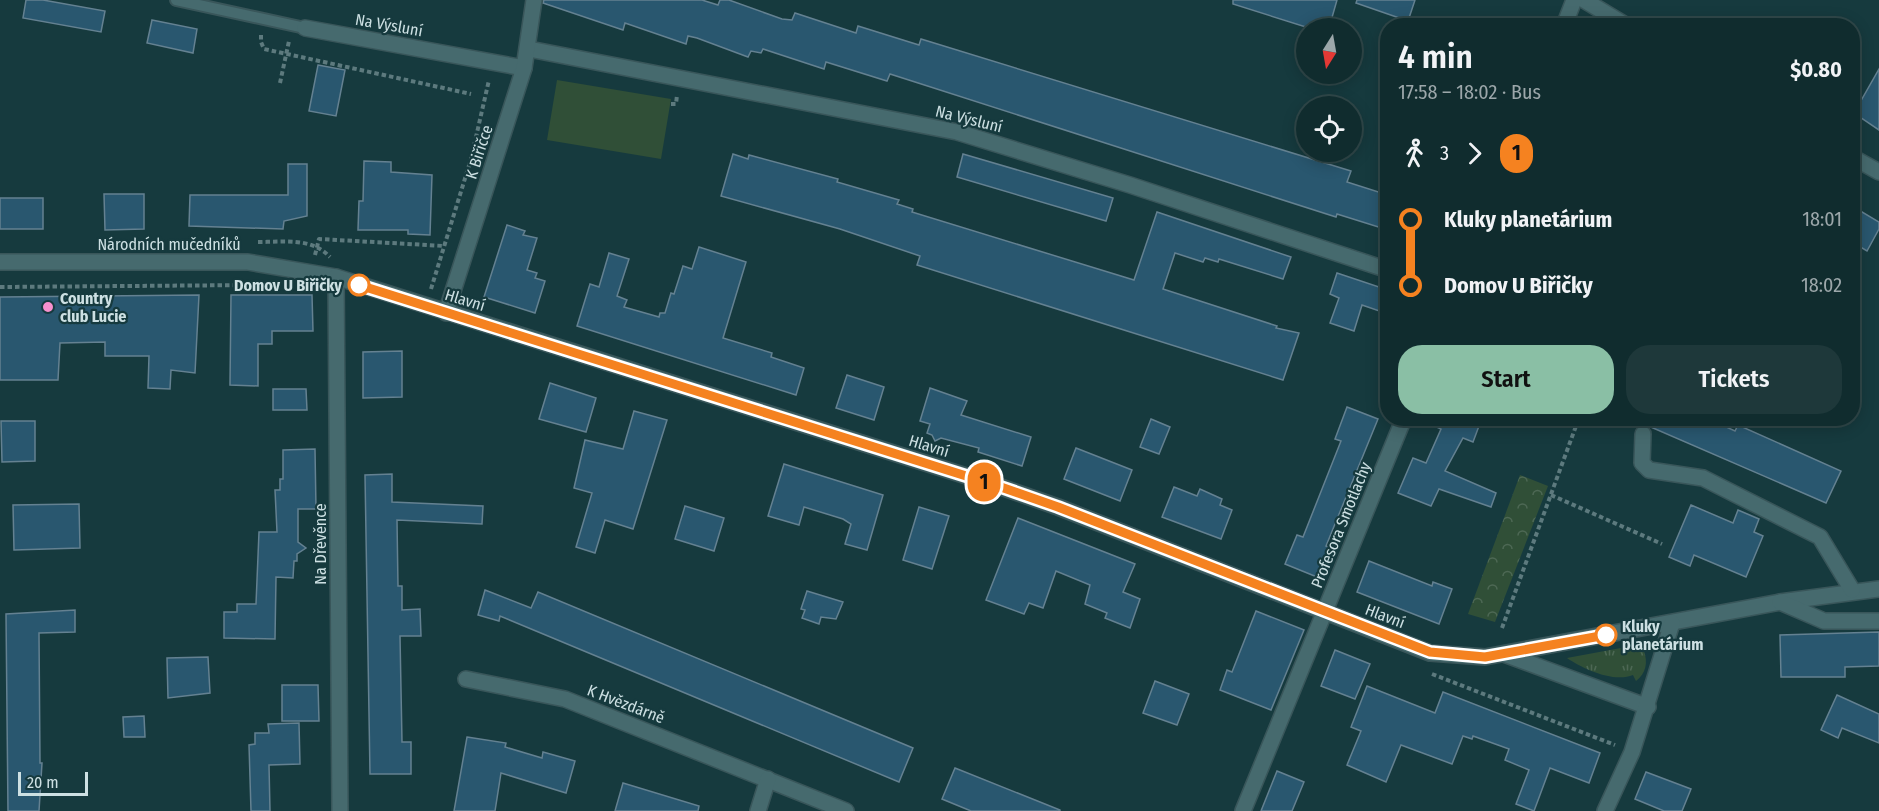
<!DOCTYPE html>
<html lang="en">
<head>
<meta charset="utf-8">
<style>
  :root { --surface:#102c2e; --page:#1e383a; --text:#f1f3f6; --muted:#9ca7aa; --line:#30484a; --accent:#8abfa5 }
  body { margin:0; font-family:"Fira Sans Condensed",sans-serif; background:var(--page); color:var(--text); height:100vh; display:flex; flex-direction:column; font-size:22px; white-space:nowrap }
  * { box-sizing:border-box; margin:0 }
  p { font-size:20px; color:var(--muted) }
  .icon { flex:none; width:33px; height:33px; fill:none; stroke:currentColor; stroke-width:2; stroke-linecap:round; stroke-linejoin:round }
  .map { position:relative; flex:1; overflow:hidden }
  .details { position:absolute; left:1380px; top:18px; width:480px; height:408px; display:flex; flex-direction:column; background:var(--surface); border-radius:24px; box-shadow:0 3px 15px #0003,0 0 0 2px var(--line) }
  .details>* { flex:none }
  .badge { padding:0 12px; border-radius:20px; font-size:21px; line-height:39px }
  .needle { width:39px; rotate:191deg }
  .fabs { position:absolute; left:1296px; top:18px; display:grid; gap:12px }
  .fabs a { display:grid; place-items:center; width:66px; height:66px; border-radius:50%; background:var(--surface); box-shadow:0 3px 15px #0003,0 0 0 2px var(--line); font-size:30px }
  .scale { position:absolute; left:18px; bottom:15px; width:70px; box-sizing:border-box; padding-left:6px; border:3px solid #cde0e3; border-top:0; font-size:16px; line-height:21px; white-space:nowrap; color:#cde0e3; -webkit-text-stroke:4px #163a3e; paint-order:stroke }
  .map>.badge { position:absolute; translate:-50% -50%; box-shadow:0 0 0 3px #fff }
  .legs { display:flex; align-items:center; gap:9px; height:66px; padding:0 18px; font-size:20px }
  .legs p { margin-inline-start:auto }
  .overview { display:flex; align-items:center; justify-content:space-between; height:102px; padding:0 18px }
  h1 { font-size:33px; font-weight:600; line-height:45px }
  .cta { display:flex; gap:12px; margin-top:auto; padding:12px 18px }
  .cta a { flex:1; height:69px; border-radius:24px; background:var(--accent); color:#111; font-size:24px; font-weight:600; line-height:69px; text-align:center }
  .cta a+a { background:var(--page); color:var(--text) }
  ul { padding:0 18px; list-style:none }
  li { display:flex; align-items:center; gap:21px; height:66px; font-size:22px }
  li i { display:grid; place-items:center; width:9px; height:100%; margin:0 8px; background:currentColor }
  li i::after { content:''; width:15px; height:15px; margin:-8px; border:4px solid; border-radius:50%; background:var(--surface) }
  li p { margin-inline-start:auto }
  li:first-child i { background:linear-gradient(#0000 50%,currentColor 0) }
  li:last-child i { background:linear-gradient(currentColor 50%,#0000 0) }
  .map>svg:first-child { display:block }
</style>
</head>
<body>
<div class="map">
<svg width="1879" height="811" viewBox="0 0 1879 811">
  <defs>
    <pattern id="grass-tufts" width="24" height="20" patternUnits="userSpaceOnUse" patternTransform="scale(1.5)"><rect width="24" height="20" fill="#304f37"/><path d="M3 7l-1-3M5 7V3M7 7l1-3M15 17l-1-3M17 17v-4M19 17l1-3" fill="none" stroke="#4d6854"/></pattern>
    <pattern id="park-crowns" width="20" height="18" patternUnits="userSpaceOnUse" patternTransform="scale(1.5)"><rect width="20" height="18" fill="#304f37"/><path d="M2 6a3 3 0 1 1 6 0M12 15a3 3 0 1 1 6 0" fill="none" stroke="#4d6854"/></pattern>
  </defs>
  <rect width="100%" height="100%" fill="#163a3e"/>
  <path fill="url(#grass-tufts)" d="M1637,645L1644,651C1648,663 1646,673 1636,681L1633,675C1614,683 1583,669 1567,658Z"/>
  <polygon fill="url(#park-crowns)" points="1520,475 1548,486 1495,622 1468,614"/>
  <polygon fill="#304f37" points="557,80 671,99 661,159 547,140"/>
  <g fill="#29576f" stroke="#648191" stroke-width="1.5">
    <polygon points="26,0 43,0 105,11 101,32 23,18"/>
    <polygon points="544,0 702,0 718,5 720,0 729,0 782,19 792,20 795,13 856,33 858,26 919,45 921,39 1351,171 1347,182 1388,195 1388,230 1337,214 1336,217 890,74 887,81 826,62 824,69 763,49 761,53 751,51 748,57 697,38 688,36 686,44 625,23 623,30 543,3"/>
    <polygon points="1233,0 1337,0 1331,21 1326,20 1323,28 1309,28 1233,4"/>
    <polygon points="1357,0 1415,0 1408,21 1356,3"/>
    <polygon points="152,20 197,29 193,53 147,43"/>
    <polygon points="318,65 345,70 336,116 309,111"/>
    <polygon points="1879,69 1879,130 1854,113"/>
    <polygon points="733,154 748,159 749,155 838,179 837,182 899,200 897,204 913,209 912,212 1134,280 1157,212 1291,257 1283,279 1219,259 1218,262 1205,258 1203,262 1175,253 1163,289 1277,326 1276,328 1299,333 1283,380 917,265 920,256 840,229 721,196"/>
    <polygon points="963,154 1113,198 1106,221 957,177"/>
    <polygon points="364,161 391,162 391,172 432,175 430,235 408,234 408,230 358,230 359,201 363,201"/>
    <polygon points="288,164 307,164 307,216 284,221 283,229 189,226 190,195 288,195"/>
    <polygon points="104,194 144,194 144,229 105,230"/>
    <rect x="0" y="198" width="43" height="31"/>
    <polygon points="1852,206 1879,222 1879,229 1867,251 1852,242"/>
    <polygon points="507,225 525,231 523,235 537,238 527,270 537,273 535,278 545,281 535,313 484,297"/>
    <polygon points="699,247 746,262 723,338 772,353 771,357 804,368 796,395 577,326 590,284 599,287 609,253 629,259 617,296 627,300 624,307 659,317 660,313 665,313 671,293 674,294 683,266 692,269"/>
    <polygon points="1337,273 1388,290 1388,314 1362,305 1354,331 1330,323 1339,298 1330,294"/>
    <polygon points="199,295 195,373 171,370 170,389 148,388 149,356 105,356 105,342 60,343 58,380 0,380 0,297"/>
    <polygon points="231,295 312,295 313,331 272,331 272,344 258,344 258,386 230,385"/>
    <polygon points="402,351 402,397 363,398 363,352"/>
    <polygon points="847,375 884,387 874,420 836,408"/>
    <polygon points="550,383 596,398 586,432 539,419"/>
    <polygon points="930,388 967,401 961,415 1031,437 1022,466 978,452 979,448 941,438 935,441 932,435 927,433 930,424 920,421"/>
    <polygon points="273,389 306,389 307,410 273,410"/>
    <polygon points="1347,407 1378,419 1326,546 1329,547 1317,577 1285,564 1297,535 1303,537 1341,441 1335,439"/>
    <polygon points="634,411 667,420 633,529 605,520 595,553 576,547 592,493 574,488 585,440 623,449"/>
    <polygon points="1417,418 1482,418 1473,442 1463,438 1445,471 1496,493 1491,507 1439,489 1431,506 1398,493 1413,458 1426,463 1441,429"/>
    <polygon points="1630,418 1707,418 1735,431 1738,425 1841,471 1826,503"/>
    <polygon points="1151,419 1170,427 1159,454 1140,447"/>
    <polygon points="1,421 35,421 35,461 2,462"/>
    <polygon points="1076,448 1132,470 1120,501 1064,479"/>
    <polygon points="315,449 316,509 298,509 298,542 306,548 297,554 297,561 294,561 293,578 276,577 275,639 224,638 224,612 237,612 237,604 256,604 259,532 277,532 275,490 280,490 280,479 283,479 283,450"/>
    <polygon points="784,464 883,495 867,550 845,544 851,524 843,519 804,507 799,525 768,516"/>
    <polygon points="392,474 392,502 483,506 482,524 397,520 398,586 402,586 402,610 420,609 421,636 400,636 402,742 411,742 411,774 370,774 365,475"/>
    <polygon points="1174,487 1197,496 1200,489 1222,499 1220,505 1232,510 1221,539 1162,517"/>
    <polygon points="79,504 80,548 14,550 13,505"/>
    <polygon points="1691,505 1733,523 1738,510 1759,519 1754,532 1763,536 1746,577 1694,555 1690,566 1669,557"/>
    <polygon points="685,506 724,518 714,551 675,539"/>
    <polygon points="919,507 949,516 932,569 903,560"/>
    <polygon points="1018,518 1135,564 1123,592 1140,599 1130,628 1105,618 1107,613 1085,604 1090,585 1056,571 1043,608 1029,603 1024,614 986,600"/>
    <polygon points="1369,561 1432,586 1433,582 1452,589 1439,624 1357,592"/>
    <polygon points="485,590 531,608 538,592 913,748 899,782 500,616 499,621 478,615"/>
    <polygon points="807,591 843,602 836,619 821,617 819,624 802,618 805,610 801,609"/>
    <polygon points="75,610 75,632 39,633 40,763 42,763 39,811 8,811 6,614"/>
    <polygon points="1256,611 1304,630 1271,710 1220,690 1227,670 1232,672"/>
    <polygon points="1879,632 1879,666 1845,667 1845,677 1781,677 1780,635"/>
    <polygon points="1335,650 1370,664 1355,699 1321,686"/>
    <polygon points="208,657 210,693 168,698 167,658"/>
    <polygon points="1155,681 1189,694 1177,725 1143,713"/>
    <polygon points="282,685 318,685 319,721 282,721"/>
    <polygon points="1367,686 1435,713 1443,692 1600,753 1589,783 1550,768 1534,811 1516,804 1529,770 1505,760 1509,749 1473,736 1472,739 1463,736 1452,764 1401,745 1386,782 1347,765 1361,731 1351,727"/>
    <polygon points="1837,695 1879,714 1879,743 1842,728 1838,738 1821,730"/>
    <polygon points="144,716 145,737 124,737 123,717"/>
    <polygon points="299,723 300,764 269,765 270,811 251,811 249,745 255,744 255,733 269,733 268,724"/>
    <polygon points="467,737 506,743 505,747 542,758 543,752 575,761 566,793 501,773 495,811 454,811"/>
    <polygon points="955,768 1060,810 1060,811 971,811 942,799"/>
    <polygon points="1277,771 1304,782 1292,811 1261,811"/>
    <polygon points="1646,772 1691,789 1682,811 1664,811 1635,799"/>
    <polygon points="623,783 699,806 698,811 615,811"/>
  </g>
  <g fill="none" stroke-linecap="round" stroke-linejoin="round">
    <g stroke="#39565a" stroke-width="14">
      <polyline id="service" points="176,0 305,28"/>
    </g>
    <g stroke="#39565a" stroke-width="18">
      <g id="minor">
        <polyline points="1584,0 1627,26"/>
        <polyline points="1564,26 1574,0"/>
        <polyline points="305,28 524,68"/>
        <polyline points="529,49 957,132 1130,185 1388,270"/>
        <polyline points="1852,157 1879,172"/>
        <polyline points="0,262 248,262 336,277 998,486 1058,507 1430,653 1485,657 1780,602 1879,589"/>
        <polyline points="336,277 340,811"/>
        <polyline points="446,313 524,68 534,0"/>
        <polyline points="1643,434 1642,463 1649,470 1703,478 1820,537 1852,590"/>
        <polyline points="1780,602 1824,621 1879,621"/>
        <polyline points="1504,654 1648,707"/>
        <polyline points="466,679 565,699 846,811"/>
        <polyline points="758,811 768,779"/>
        <polyline points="1243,811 1404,418"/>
        <polyline points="1605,811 1632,752 1672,623"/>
      </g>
    </g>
    <g stroke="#5d7a7e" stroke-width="4" stroke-dasharray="4.5 3" stroke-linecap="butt">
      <polyline points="261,35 261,42 264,49 471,94"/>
      <polyline points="280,83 289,41"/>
      <polyline points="671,104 676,104 677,95"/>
      <path d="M258,242C284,242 311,237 330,257"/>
      <polyline points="315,255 319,239 444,246"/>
      <polyline points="0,287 257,285"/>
      <polyline points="431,289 471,159 489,80"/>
      <polyline points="1551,495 1662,544"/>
      <polyline points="1502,628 1576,426"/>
      <polyline points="1432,674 1615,745"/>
    </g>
    <use href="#service" stroke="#466a6e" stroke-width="10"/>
    <use href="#minor" stroke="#466a6e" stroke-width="15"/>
  </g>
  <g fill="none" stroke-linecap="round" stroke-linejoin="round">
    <g stroke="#fff" stroke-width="14">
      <polyline id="line-1" points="359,285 998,486 1058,507 1430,652 1485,657 1606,635"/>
    </g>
    <use href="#line-1" stroke="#f58220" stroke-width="9"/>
  </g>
  <g fill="#fff" stroke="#f58220" stroke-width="3">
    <circle cx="359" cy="285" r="10"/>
    <circle cx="1606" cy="635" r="10"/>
  </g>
  <circle fill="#f790ce" stroke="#163a3e" stroke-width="2" cx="48" cy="307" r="6"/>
  <g text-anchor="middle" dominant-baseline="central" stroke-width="4.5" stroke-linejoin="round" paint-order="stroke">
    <g font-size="16" fill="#cde0e3" stroke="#163a3e">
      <text transform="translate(389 25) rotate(10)">Na Výsluní</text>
      <text transform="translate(969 119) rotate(14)">Na Výsluní</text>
      <text transform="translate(479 152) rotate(-72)">K Biřičce</text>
      <text x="169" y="244">Národních mučedníků</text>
      <text transform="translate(465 300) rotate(17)">Hlavní</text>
      <text transform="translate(929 446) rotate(17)">Hlavní</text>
      <text transform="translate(1341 525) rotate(-68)">Profesora Smotlachy</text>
      <text transform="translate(320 544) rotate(-90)">Na Dřevěnce</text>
      <text transform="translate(1385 616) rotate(21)">Hlavní</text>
      <text transform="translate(626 704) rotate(21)">K Hvězdárně</text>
    </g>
    <g font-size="16" font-weight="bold" fill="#cde0e3" stroke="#163a3e" text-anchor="end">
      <text x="342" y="285">Domov U Biřičky</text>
      <text x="1622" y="626" text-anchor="start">Kluky<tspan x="1622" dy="18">planetárium</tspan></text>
    </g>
    <g font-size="16" font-weight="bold" fill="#cde0e3" stroke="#163a3e" text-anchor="start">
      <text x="60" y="298">Country<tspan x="60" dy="18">club Lucie</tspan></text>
    </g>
  </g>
</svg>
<div class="fabs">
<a><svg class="needle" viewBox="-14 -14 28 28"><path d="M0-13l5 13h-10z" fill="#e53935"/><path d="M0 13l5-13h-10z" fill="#9ca7aa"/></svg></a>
<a><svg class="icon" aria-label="locate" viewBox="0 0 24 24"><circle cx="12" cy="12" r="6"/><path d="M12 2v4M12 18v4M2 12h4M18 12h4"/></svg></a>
</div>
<div class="scale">20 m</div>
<b class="badge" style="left:984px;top:482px;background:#f58220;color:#111">1</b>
<section class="details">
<div class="overview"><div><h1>4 min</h1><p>17:58 – 18:02 · Bus</p></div><b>$0.80</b></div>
<div class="legs"><svg class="icon" aria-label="walk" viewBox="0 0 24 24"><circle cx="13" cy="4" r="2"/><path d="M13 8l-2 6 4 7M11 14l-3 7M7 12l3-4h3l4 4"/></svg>3<svg class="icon" aria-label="forward" viewBox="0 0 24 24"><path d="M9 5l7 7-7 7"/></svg><b class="badge" style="background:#f58220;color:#111">1</b></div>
<ul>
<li><i style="color:#f58220"></i><b>Kluky planetárium</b><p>18:01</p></li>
<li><i style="color:#f58220"></i><b>Domov U Biřičky</b><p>18:02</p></li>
</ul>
<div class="cta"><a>Start</a><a>Tickets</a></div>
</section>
</div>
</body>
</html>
